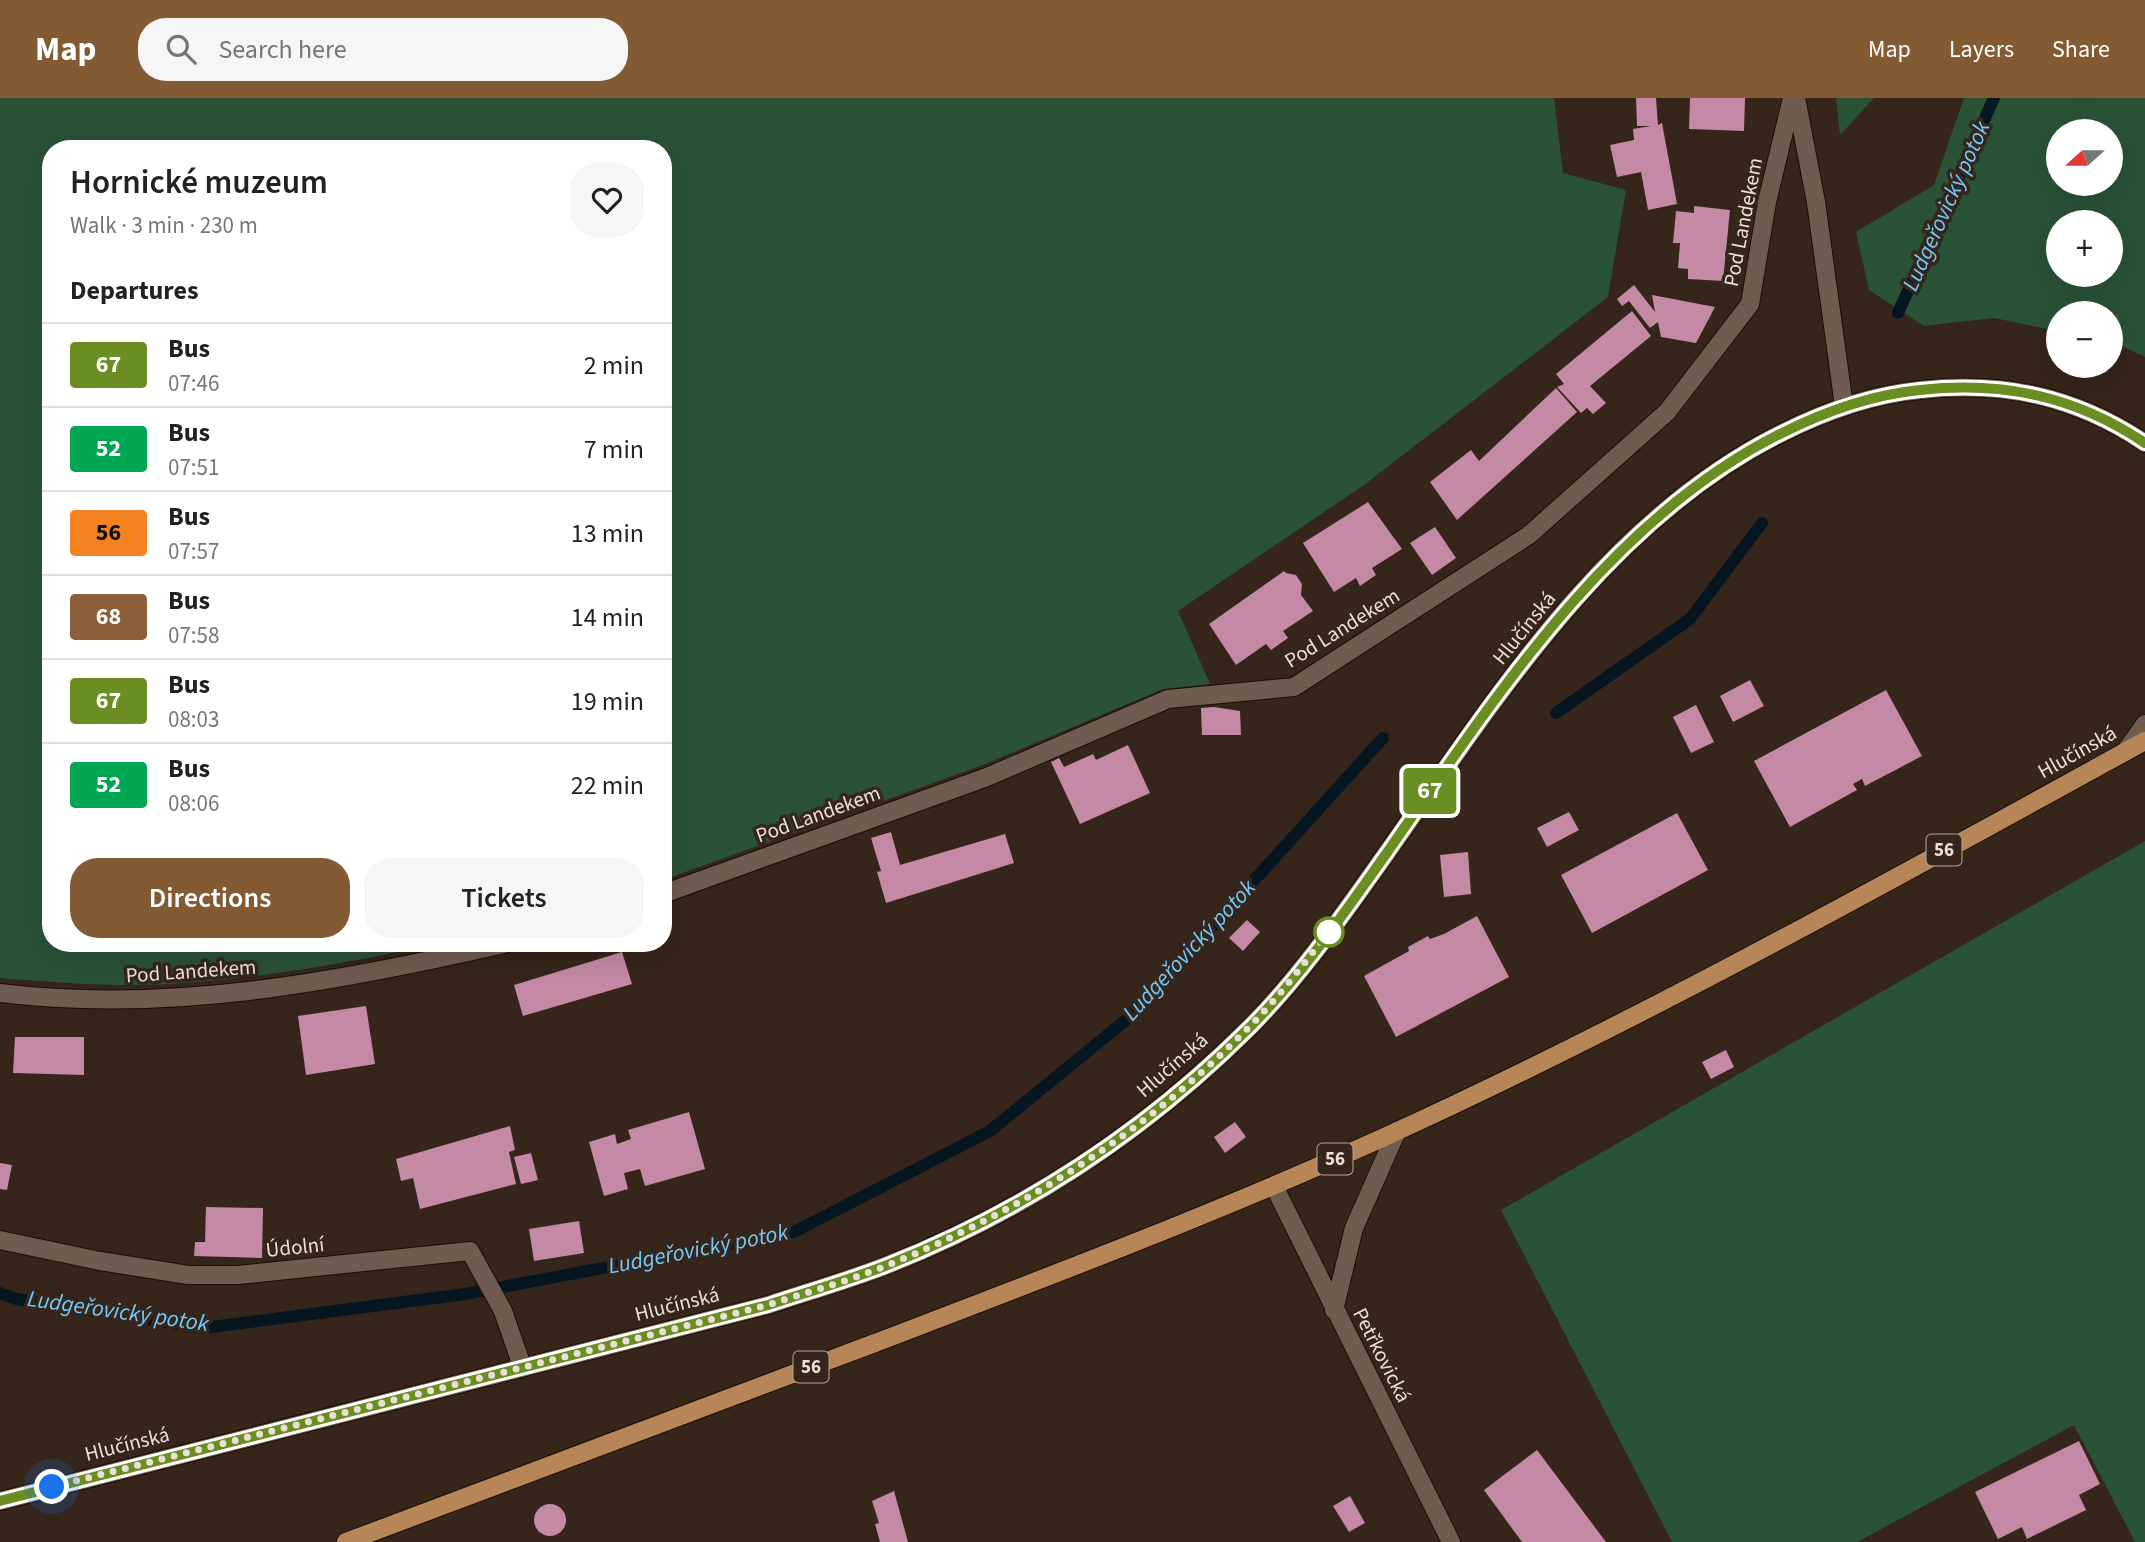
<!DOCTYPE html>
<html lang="en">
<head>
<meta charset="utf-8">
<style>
  :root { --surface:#fff; --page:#f6f6f6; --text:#222; --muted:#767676; --line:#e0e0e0; --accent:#825b34 }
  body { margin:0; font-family:"Source Sans 3",sans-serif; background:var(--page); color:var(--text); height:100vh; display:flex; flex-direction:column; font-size:26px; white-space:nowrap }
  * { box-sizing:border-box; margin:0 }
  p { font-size:23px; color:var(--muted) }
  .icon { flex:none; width:38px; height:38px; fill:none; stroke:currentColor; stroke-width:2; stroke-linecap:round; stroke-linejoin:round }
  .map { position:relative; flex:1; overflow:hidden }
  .side { position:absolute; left:42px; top:42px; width:630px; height:812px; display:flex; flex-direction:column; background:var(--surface); border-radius:28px; box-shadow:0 7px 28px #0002 }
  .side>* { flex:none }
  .badge { padding:0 14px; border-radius:5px; font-size:24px; line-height:46px }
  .needle { width:46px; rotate:249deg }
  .buttons { position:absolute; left:2046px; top:21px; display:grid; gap:14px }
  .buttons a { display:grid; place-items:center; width:77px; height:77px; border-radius:50%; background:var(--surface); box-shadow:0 7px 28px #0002; font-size:35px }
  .you { position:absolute; width:35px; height:35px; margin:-18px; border:5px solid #fff; border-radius:50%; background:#1a73e8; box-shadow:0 0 0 10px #1a73e833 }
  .map>.badge { position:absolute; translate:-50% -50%; box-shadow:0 0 0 4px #fff }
  h2 { padding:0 28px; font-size:26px; line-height:63px }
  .round { display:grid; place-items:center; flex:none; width:74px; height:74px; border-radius:28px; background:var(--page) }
  .overview { display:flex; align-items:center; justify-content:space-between; height:119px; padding:0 28px }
  h1 { font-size:33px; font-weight:600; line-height:52px }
  .cta { display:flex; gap:14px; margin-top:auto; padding:14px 28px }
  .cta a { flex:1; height:80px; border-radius:28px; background:var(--accent); color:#fff; font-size:28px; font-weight:600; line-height:80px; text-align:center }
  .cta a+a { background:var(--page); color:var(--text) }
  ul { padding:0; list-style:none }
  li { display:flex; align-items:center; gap:21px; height:84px; padding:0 28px; border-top:2px solid var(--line) }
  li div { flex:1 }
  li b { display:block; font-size:26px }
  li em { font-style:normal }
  li .badge { min-width:77px; font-weight:700; text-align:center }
  header { display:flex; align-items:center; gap:42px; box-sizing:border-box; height:98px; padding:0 35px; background:var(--accent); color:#fff }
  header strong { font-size:33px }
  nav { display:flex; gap:38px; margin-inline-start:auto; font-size:24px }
  .search { width:490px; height:63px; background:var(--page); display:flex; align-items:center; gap:18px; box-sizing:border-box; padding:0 24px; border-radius:28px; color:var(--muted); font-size:26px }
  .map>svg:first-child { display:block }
</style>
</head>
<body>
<header>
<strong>Map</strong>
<div class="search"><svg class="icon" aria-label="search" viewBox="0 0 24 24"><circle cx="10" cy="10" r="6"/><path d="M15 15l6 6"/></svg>Search here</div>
<nav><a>Map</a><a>Layers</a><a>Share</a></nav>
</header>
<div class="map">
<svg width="2145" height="1444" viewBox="0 0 2145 1444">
  <rect width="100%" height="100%" fill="#35251a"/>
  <g fill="#2a5236" fill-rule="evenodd">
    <path d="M0,0H1554L1563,75L1626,92L1608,199L1364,387L1178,513L1210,586L1163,591L983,667L663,782V51H51V845H441C337,867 230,887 124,887C85,887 46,883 7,881L0,880Z"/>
    <polygon points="1836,0 1874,0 1840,37"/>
    <path d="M1964,0H2145V259L2111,243L2110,215H2058V233L1994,220L1924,228L1869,192L1856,134L1934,87ZM2058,33H2110V86H2058ZM2058,124H2110V177H2058Z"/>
    <polygon points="2145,743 2145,1444 2135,1444 2074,1327 1857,1444 1672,1444 1501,1112"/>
  </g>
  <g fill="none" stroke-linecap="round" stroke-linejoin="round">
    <g stroke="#051620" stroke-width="12">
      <polyline points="1898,215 1994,0"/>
      <polyline points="1556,615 1690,521 1762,425"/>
      <polyline points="0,1195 16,1201 204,1230 465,1196 794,1134 990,1033 1132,917 1383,640"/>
    </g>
  </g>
  <g fill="#c389a5">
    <polygon points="1636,0 1656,0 1658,27 1662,25 1677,106 1648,112 1641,74 1617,79 1610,47 1634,42 1633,31 1651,28 1637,28"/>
    <polygon points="1690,0 1745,0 1744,33 1689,31"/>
    <polygon points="1694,108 1730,112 1723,183 1688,181 1688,171 1678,170 1680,145 1673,145 1676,113 1694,115"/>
    <polygon points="1634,187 1655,214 1652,197 1715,209 1696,245 1661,239 1658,224 1650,230 1629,203 1622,208 1617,201"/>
    <polygon points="1632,213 1651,238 1590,288 1606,305 1593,316 1587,310 1581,315 1557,289 1564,286 1556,276"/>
    <polygon points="1556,290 1577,314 1457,422 1430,384 1471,352 1479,363"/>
    <polygon points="1368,404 1402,451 1372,470 1376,477 1360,488 1356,480 1334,494 1303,445"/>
    <polygon points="1435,429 1456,460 1432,477 1410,445"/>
    <polygon points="1284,473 1286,475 1296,477 1302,486 1301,497 1313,513 1283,533 1288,540 1271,552 1266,546 1236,567 1209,526"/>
    <polygon points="1750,582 1764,608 1733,624 1720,598"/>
    <polygon points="1886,592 1922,658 1865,688 1862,681 1853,686 1857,692 1790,729 1754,663"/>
    <polygon points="1696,607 1714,644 1691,655 1673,619"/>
    <polygon points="1214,609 1240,613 1241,637 1202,637 1201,610"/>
    <polygon points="1128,647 1150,695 1080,726 1051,664 1059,660 1064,669 1093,656 1096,662"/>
    <polygon points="1569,714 1579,732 1547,749 1537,730"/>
    <polygon points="1677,715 1708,772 1592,835 1561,777"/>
    <polygon points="891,734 900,767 1005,736 1014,765 886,805 877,774 881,773 871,740"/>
    <polygon points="1468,754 1471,796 1444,799 1440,757"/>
    <polygon points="1477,818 1509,879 1396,939 1364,878 1409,853 1408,849 1428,838 1430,841 1444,836"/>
    <polygon points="1247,822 1260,834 1243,853 1229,840"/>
    <polygon points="622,854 632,886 523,918 514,887"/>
    <polygon points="366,908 375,966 306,977 298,918"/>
    <polygon points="15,939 84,939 84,977 13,975"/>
    <polygon points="1726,952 1734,969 1711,981 1702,964"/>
    <polygon points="689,1014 705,1071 645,1088 640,1071 624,1075 628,1091 604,1098 589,1044 615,1036 617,1046 631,1041 628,1032"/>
    <polygon points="1235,1024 1246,1039 1225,1055 1214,1039"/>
    <polygon points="510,1028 515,1052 509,1054 516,1086 420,1111 413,1080 401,1083 396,1061"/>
    <polygon points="531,1055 538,1082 521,1086 514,1059"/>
    <polygon points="0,1065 12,1067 7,1092 0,1091"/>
    <polygon points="206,1109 263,1110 262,1160 194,1158 195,1144 205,1144"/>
    <polygon points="579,1123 584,1155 534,1163 529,1131"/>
    <polygon points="2079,1343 2100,1386 2079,1397 2086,1412 2027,1441 2022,1429 1998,1441 1975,1394"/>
    <polygon points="1537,1352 1606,1444 1522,1444 1484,1392"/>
    <polygon points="894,1393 908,1444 880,1444 875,1426 879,1425 872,1403"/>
    <polygon points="1350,1398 1365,1425 1349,1434 1333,1408"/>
    <circle cx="550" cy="1422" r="16"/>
  </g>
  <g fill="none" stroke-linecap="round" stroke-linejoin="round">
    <g stroke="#1c0e05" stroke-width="20">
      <g id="minor">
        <polyline points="1796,0 1816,104 1844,308"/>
        <polyline points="2125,654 2145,626"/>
        <polyline points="663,796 987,679 1168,601 1294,589 1529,437 1667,314 1750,206 1767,104 1792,0"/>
        <path d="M0,895C170,916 342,883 508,845"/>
        <polyline points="1274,1088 1451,1444"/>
        <polyline points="0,1142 100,1163 188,1177 238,1177 470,1153 503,1213 522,1268"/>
        <polyline points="1334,1212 1354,1130 1397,1033"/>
        <path d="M0,1403L768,1207C807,1194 846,1183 885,1168C1022,1115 1146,1033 1250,929C1301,878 1344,815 1386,756C1495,602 1604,425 1778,337C1823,314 1869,297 1920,292C2003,283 2075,298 2145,345"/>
      </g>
    </g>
    <g stroke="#1c0e05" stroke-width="20">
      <path id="major" d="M346,1444C523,1379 699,1312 875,1245C1045,1180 1214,1116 1380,1041C1642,922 1893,781 2145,643"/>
    </g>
    <use href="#minor" stroke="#6f5c50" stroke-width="18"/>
    <use href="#major" stroke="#b68659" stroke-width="18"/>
  </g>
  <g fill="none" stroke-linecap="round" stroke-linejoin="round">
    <g stroke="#fff" stroke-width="16">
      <path id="line" d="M0,1403L768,1207C807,1194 846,1183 885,1168C1022,1114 1146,1033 1250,929C1301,878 1344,815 1386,756C1493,603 1606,424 1778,337C1823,314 1869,297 1920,292C2003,283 2075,298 2145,345"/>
    </g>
    <use href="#line" stroke="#6b8e23" stroke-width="10"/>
    <path stroke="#eadfd8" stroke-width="7" stroke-dasharray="0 12.6" d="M52,1389L768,1207C808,1194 849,1183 888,1167C1024,1112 1149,1032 1252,926C1280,898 1306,862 1329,834"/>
  </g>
  <circle fill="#fff" stroke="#6b8e23" stroke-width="3.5" cx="1329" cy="834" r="14"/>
  <g text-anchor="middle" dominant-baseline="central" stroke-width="7" stroke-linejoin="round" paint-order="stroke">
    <g fill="#35251a" stroke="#b4a79f" stroke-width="2">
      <rect x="1926.5" y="736.5" width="35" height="31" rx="5"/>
      <rect x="1317.5" y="1045.5" width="35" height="31" rx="5"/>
      <rect x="793.5" y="1253.5" width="35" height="31" rx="5"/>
    </g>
    <g font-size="19" font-weight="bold" fill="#eadfd8">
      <text x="1944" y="752">56</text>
      <text x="1335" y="1061">56</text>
      <text x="811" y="1269">56</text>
    </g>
    <g font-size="21" fill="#eadfd8" stroke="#35251a">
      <text transform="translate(1743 124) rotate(-79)">Pod Landekem</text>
      <text transform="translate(1342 530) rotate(-32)">Pod Landekem</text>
      <text transform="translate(1524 530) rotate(-51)">Hlučínská</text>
      <text transform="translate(2077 654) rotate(-29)">Hlučínská</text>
      <text transform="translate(818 716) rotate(-20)">Pod Landekem</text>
      <text transform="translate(191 873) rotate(-4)">Pod Landekem</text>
      <text transform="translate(1172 967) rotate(-41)">Hlučínská</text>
      <text transform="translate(295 1149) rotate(-6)">Údolní</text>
      <text transform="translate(677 1206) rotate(-14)">Hlučínská</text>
      <text transform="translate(1382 1257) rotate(63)">Petřkovická</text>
      <text transform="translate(127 1346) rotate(-14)">Hlučínská</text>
    </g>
    <g font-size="23" font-style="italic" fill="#72c9fb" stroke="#35251a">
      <text transform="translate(1946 108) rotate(-66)">Ludgeřovický potok</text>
      <text transform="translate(1189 852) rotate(-47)">Ludgeřovický potok</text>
      <text transform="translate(698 1151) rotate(-11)">Ludgeřovický potok</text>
      <text transform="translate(118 1213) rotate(8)">Ludgeřovický potok</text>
    </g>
  </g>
</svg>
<div class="buttons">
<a><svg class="needle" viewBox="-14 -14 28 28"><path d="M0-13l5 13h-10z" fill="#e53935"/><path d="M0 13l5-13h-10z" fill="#767676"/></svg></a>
<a>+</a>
<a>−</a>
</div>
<div class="you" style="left:52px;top:1389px"></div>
<b class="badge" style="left:1430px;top:693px;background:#6b8e23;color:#fff">67</b>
<section class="side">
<div class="overview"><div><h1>Hornické muzeum</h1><p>Walk · 3 min · 230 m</p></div><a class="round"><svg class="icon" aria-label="heart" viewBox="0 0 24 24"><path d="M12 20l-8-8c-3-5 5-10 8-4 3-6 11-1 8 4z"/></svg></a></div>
<h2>Departures</h2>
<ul>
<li><span class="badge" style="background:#6b8e23;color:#fff">67</span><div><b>Bus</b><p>07:46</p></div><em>2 min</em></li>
<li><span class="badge" style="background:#00a651;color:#fff">52</span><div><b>Bus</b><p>07:51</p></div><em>7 min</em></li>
<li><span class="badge" style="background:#f58220;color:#111">56</span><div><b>Bus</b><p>07:57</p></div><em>13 min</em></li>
<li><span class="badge" style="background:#8b5e3c;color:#fff">68</span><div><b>Bus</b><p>07:58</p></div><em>14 min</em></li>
<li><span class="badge" style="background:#6b8e23;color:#fff">67</span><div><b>Bus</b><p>08:03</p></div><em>19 min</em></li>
<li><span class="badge" style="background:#00a651;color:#fff">52</span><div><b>Bus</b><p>08:06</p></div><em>22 min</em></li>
</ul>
<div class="cta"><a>Directions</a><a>Tickets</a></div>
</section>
</div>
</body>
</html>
